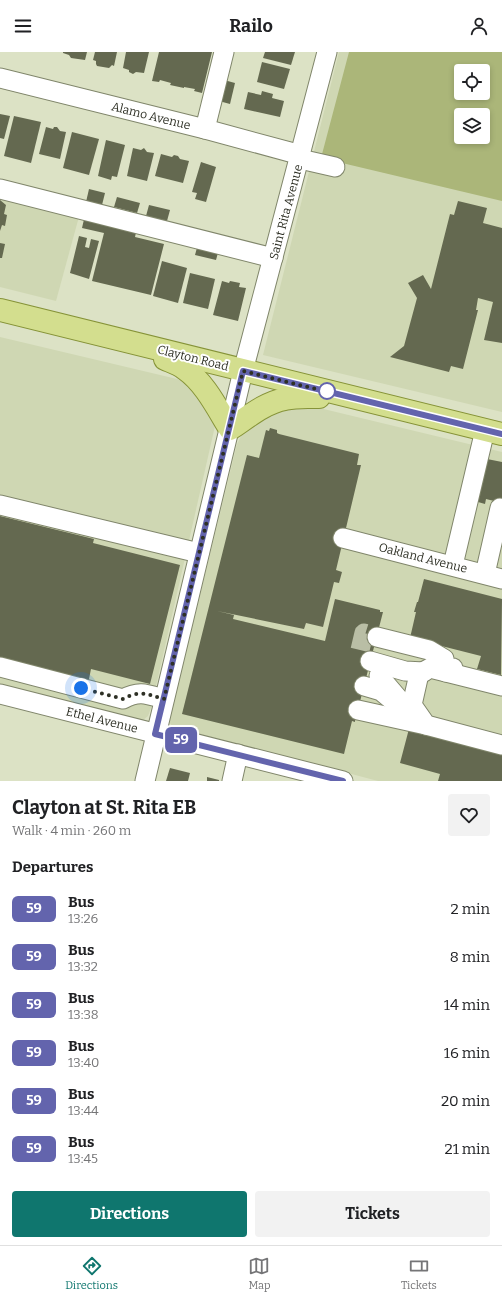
<!DOCTYPE html>
<html lang="en">
<head>
<meta charset="utf-8">
<style>
  :root { --surface:#fff; --page:#f2f2f2; --text:#202124; --muted:#757577; --line:#e0e0e0; --accent:#0f766e }
  body { margin:0; font-family:Bitter,serif; background:var(--page); color:var(--text); height:100vh; display:flex; flex-direction:column; font-size:15px; white-space:nowrap }
  * { box-sizing:border-box; margin:0 }
  p { font-size:13px; color:var(--muted) }
  .icon { flex:none; width:22px; height:22px; fill:none; stroke:currentColor; stroke-width:2; stroke-linecap:round; stroke-linejoin:round }
  .map { position:relative; height:729px; overflow:hidden }
  .panel { display:flex; flex-direction:column; background:var(--surface); flex:1 }
  .panel>* { flex:none }
  .badge { padding:0 8px; border-radius:6px; font-size:14px; line-height:26px }
  .buttons { position:absolute; left:454px; top:12px; display:grid; gap:8px }
  .buttons a { display:grid; place-items:center; width:36px; height:36px; border-radius:4px; background:var(--surface); box-shadow:0 2px 6px #0003; font-size:20px }
  .you { position:absolute; width:20px; height:20px; margin:-10px; border:3px solid #fff; border-radius:50%; background:#1a73e8; box-shadow:0 0 0 6px #1a73e833 }
  .map>.badge { position:absolute; translate:-50% -50%; box-shadow:0 0 0 2px #fff }
  h2 { padding:0 12px; font-size:15px; line-height:36px }
  .round { display:grid; place-items:center; flex:none; width:42px; height:42px; border-radius:4px; background:var(--page) }
  .headline { display:flex; align-items:center; justify-content:space-between; height:68px; padding:0 12px }
  h1 { font-size:19px; font-weight:700; line-height:30px }
  .action { display:flex; gap:8px; margin-top:auto; padding:8px 12px }
  .action a { flex:1; height:46px; border-radius:4px; background:var(--accent); color:#fff; font-size:16px; font-weight:700; line-height:46px; text-align:center }
  .action a+a { background:var(--page); color:var(--text) }
  ul { padding:0; list-style:none }
  li { display:flex; align-items:center; gap:12px; height:48px; padding:0 12px }
  li div { flex:1 }
  li b { display:block; font-size:15px }
  li em { font-style:normal }
  li .badge { min-width:44px; font-weight:700; text-align:center }
  header { display:flex; justify-content:space-between; align-items:center; height:52px; padding:0 12px; background:var(--surface); font-size:18px; font-weight:700 }
  .tab-bar { display:flex; justify-content:space-around; align-items:center; height:56px; border-top:1px solid var(--line); background:var(--surface); font-size:11px; color:var(--muted) }
  .tab-bar a { display:grid; justify-items:center; gap:2px }
  .tab-bar .active { color:var(--accent) }
  .map>svg:first-child { display:block }
</style>
</head>
<body>
<header><svg class="icon" aria-label="menu" viewBox="0 0 24 24"><path d="M4 6h16M4 12h16M4 18h16"/></svg>Railo<svg class="icon" aria-label="person" viewBox="0 0 24 24"><circle cx="12" cy="8" r="4"/><path d="M4 21q1-7 8-7t8 7"/></svg></header>
<div class="map">
<svg width="502" height="729" viewBox="0 0 502 729">
  <rect width="100%" height="100%" fill="#dce2c5"/>
  <g fill="#cfd7b3" fill-rule="evenodd">
    <path d="M339,0H502V360L263,303ZM461,19H483V41H461ZM461,63H483V85H461Z"/>
    <polygon points="0,141 80,161 56,249 0,235"/>
    <polygon points="0,285 177,327 190,331 214,359 215,374 151,656 148,664 143,668 131,668 0,635"/>
    <polygon points="307,353 502,400 502,520 444,521 502,537 502,729 378,729 173,675 169,670 237,392 243,380 261,363"/>
  </g>
  <path fill="#abb679" fill-rule="evenodd" d="M349,0H502V149L321,106ZM461,19H483V41H461ZM461,63H483V85H461Z"/>
  <g fill="#646950">
    <polygon points="63,0 87,0 85,8 71,6 69,3 63,1"/>
    <polygon points="95,0 117,0 114,14 112,13 109,16 97,14 96,12 96,9 93,8"/>
    <polygon points="126,0 149,0 144,21 136,20 133,22 129,20 129,18 123,16"/>
    <polygon points="159,0 212,0 202,41 194,39 195,37 184,35 184,36 170,33 171,31 160,28 159,30 152,29"/>
    <polygon points="265,0 295,0 291,13 263,6"/>
    <polygon points="262,10 290,17 284,37 257,30"/>
    <polygon points="224,28 235,31 230,52 219,49"/>
    <polygon points="262,39 273,42 272,46 284,49 280,65 244,57 248,40 261,43"/>
    <polygon points="0,62 10,64 4,87 0,86"/>
    <polygon points="14,64 41,70 31,111 4,104"/>
    <polygon points="46,75 53,77 54,75 57,75 60,79 66,80 60,107 39,102"/>
    <polygon points="72,80 99,87 89,123 63,116"/>
    <polygon points="106,88 125,93 117,125 112,124 111,128 98,124"/>
    <polygon points="133,96 141,98 144,96 147,100 154,101 147,129 127,124"/>
    <polygon points="161,102 172,105 174,103 178,104 180,107 189,109 183,131 155,124"/>
    <polygon points="201,110 216,115 206,150 195,147 197,141 192,140"/>
    <polygon points="89,137 105,141 102,153 86,150"/>
    <polygon points="117,145 140,151 137,161 114,155"/>
    <polygon points="0,148 6,153 4,162 7,163 5,174 2,173 0,179"/>
    <polygon points="458,149 487,156 483,171 502,176 502,291 484,288 493,250 478,246 476,258 478,258 463,317 451,314 449,320 390,305 404,294 417,246 408,231 423,223 431,237 450,162 454,163"/>
    <polygon points="149,153 170,158 167,169 146,164"/>
    <polygon points="85,163 137,176 135,185 164,192 151,243 92,229 104,181 82,176"/>
    <polygon points="79,184 87,186 85,195 89,196 91,187 99,189 89,227 70,221"/>
    <polygon points="0,191 5,192 2,206 0,206"/>
    <polygon points="198,192 219,197 216,208 195,203"/>
    <polygon points="162,209 187,216 178,251 153,244"/>
    <polygon points="190,221 215,227 208,257 183,251"/>
    <polygon points="222,229 229,231 230,229 240,231 239,235 246,236 238,269 213,263"/>
    <polygon points="270,376 277,378 277,381 279,382 359,402 357,413 361,413 336,518 342,520 339,531 334,530 323,575 306,571 304,577 217,559 234,563 233,567 325,589 335,547 380,558 380,560 383,560 355,669 355,670 352,669 344,702 182,662 247,403 259,406 266,378 269,379"/>
    <polygon points="482,406 502,410 502,451 486,447 485,452 471,448"/>
    <polygon points="0,464 94,487 93,491 180,513 150,632 91,617 88,632 0,610"/>
    <polygon points="424,527 502,547 501,623 477,617 481,604 410,586 416,560 414,560 417,550 418,550"/>
    <polygon points="410,673 502,697 502,729 438,729 440,722 400,711"/>
    <polygon points="170,716 190,721 188,729 166,729"/>
    <polygon points="207,725 219,728 219,729 207,729"/>
  </g>
  <g fill="none" stroke-linecap="round" stroke-linejoin="round">
    <polyline stroke="#b9bea5" stroke-width="19" stroke-dasharray="19 10" stroke-linecap="butt" points="360,598 364,581 377,585"/>
    <g stroke="#80866b" stroke-width="21">
      <g id="minor">
        <polyline points="0,26 205,77 301,103"/>
        <polyline points="205,77 224,0"/>
        <polyline points="300,107 335,115"/>
        <polyline points="0,137 273,206"/>
        <polyline points="0,453 199,501"/>
        <polyline points="343,486 502,527"/>
        <polyline points="453,513 485,378"/>
        <polyline points="485,522 500,456"/>
        <polyline points="377,585 429,598 444,607 446,620 453,616"/>
        <polyline points="370,609 405,619 424,620"/>
        <path d="M0,615L123,647C139,638 147,642 164,647"/>
        <polyline points="379,624 402,651 412,653"/>
        <polyline points="364,634 381,639 393,649"/>
        <polyline points="502,634 430,616 419,622 412,653 426,673 502,693"/>
        <polyline points="0,642 343,729"/>
        <polyline points="358,658 426,673"/>
        <polyline points="145,729 243,319 327,0"/>
        <polyline points="232,729 238,702"/>
      </g>
    </g>
    <g stroke="#869338" stroke-width="24">
      <g id="major">
        <polyline points="0,258 502,382"/>
        <path d="M165,307C172,310 179,312 185,317C205,331 217,356 230,377C247,366 264,351 285,347C296,344 308,345 319,345"/>
      </g>
    </g>
    <use href="#minor" stroke="#fff" stroke-width="19"/>
    <use href="#major" stroke="#d3de8e" stroke-width="22"/>
  </g>
  <g fill="none" stroke-linecap="round" stroke-linejoin="round">
    <g stroke="#fff" stroke-width="9">
      <polyline id="line" points="343,729 155,682 243,319 502,382"/>
    </g>
    <use href="#line" stroke="#6364ad" stroke-width="6"/>
    <path stroke="#2e3025" stroke-width="4" stroke-dasharray="0 7.2" d="M81,636L123,647C139,638 147,642 164,647L243,319L328,340L327,339"/>
  </g>
  <circle fill="#fff" stroke="#6364ad" stroke-width="2" cx="327" cy="339" r="8"/>
  <g text-anchor="middle" dominant-baseline="central" stroke-width="4" stroke-linejoin="round" paint-order="stroke">
    <g font-size="12" fill="#2e3025" stroke="#fff">
      <text transform="translate(151 64) rotate(14)">Alamo Avenue</text>
      <text transform="translate(286 160) rotate(-75)">Saint Rita Avenue</text>
      <text transform="translate(193 306) rotate(14)">Clayton Road</text>
      <text transform="translate(423 506) rotate(14)">Oakland Avenue</text>
      <text transform="translate(102 668) rotate(14)">Ethel Avenue</text>
    </g>
  </g>
</svg>
<div class="buttons">
<a><svg class="icon" aria-label="locate" viewBox="0 0 24 24"><circle cx="12" cy="12" r="6"/><path d="M12 2v4M12 18v4M2 12h4M18 12h4"/></svg></a>
<a><svg class="icon" aria-label="layers" viewBox="0 0 24 24"><path d="M12 4l9 5-9 5-9-5zM3 14l9 5 9-5"/></svg></a>
</div>
<div class="you" style="left:81px;top:636px"></div>
<b class="badge" style="left:181px;top:688px;background:#6364ad;color:#fff">59</b>
</div>
<section class="panel">
<div class="headline"><div><h1>Clayton at St. Rita EB</h1><p>Walk · 4 min · 260 m</p></div><a class="round"><svg class="icon" aria-label="heart" viewBox="0 0 24 24"><path d="M12 20l-8-8c-3-5 5-10 8-4 3-6 11-1 8 4z"/></svg></a></div>
<h2>Departures</h2>
<ul>
<li><span class="badge" style="background:#6364ad;color:#fff">59</span><div><b>Bus</b><p>13:26</p></div><em>2 min</em></li>
<li><span class="badge" style="background:#6364ad;color:#fff">59</span><div><b>Bus</b><p>13:32</p></div><em>8 min</em></li>
<li><span class="badge" style="background:#6364ad;color:#fff">59</span><div><b>Bus</b><p>13:38</p></div><em>14 min</em></li>
<li><span class="badge" style="background:#6364ad;color:#fff">59</span><div><b>Bus</b><p>13:40</p></div><em>16 min</em></li>
<li><span class="badge" style="background:#6364ad;color:#fff">59</span><div><b>Bus</b><p>13:44</p></div><em>20 min</em></li>
<li><span class="badge" style="background:#6364ad;color:#fff">59</span><div><b>Bus</b><p>13:45</p></div><em>21 min</em></li>
</ul>
<div class="action"><a>Directions</a><a>Tickets</a></div>
</section>
<nav class="tab-bar">
<a class="active"><svg class="icon" aria-label="directions" viewBox="0 0 24 24"><path d="M12 3l9 9-9 9-9-9zM9 14v-3h6M13 9l2 2-2 2"/></svg>Directions</a>
<a><svg class="icon" aria-label="map" viewBox="0 0 24 24"><path d="M3 6l6-2 6 2 6-2v14l-6 2-6-2-6 2zM9 4v14M15 6v14"/></svg>Map</a>
<a><svg class="icon" aria-label="tickets" viewBox="0 0 24 24"><path d="M3 7h18v10H3zM15 7v10"/></svg>Tickets</a>
</nav>
</body>
</html>
